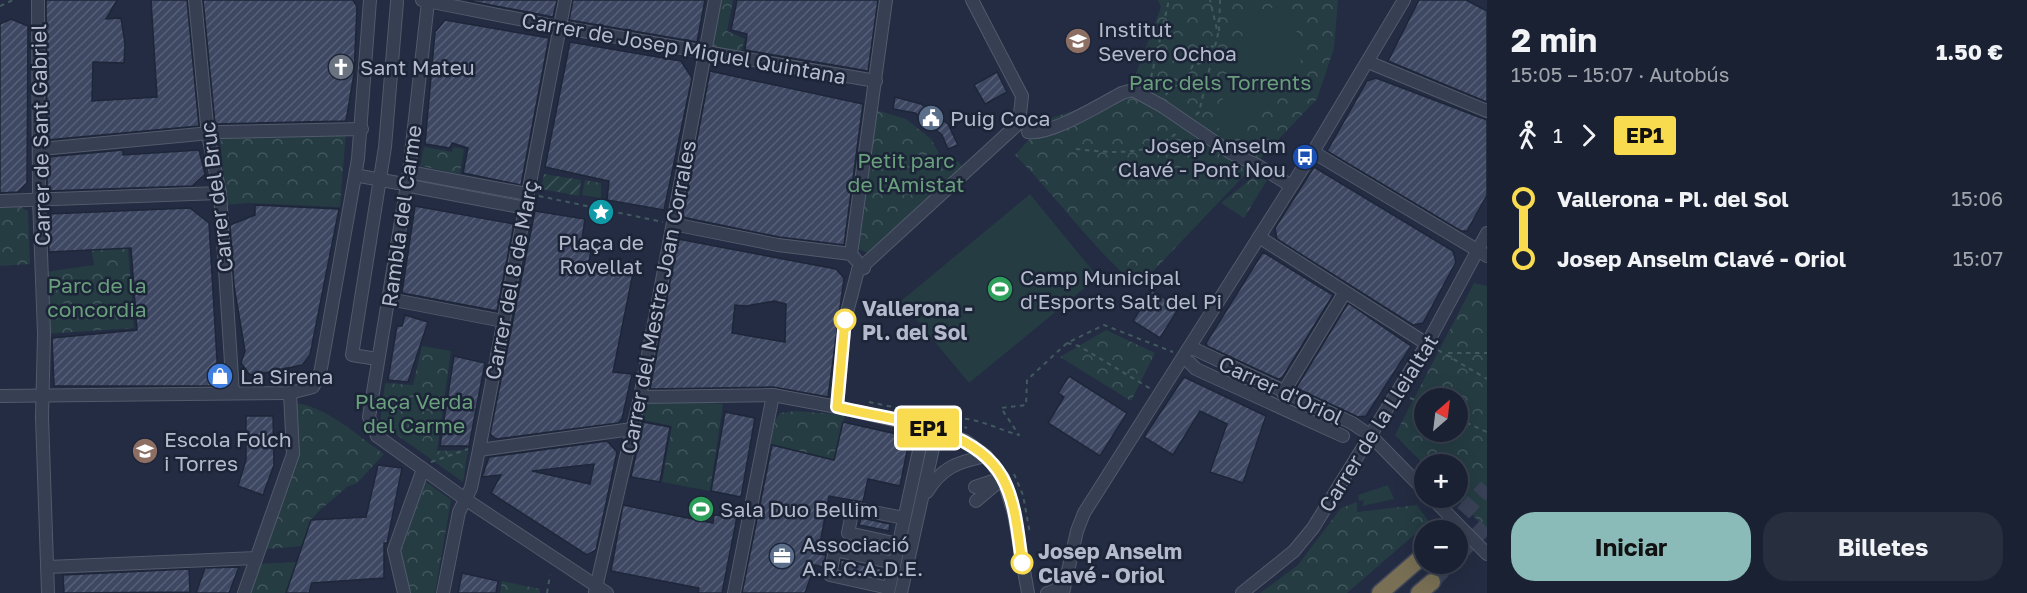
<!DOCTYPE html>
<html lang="es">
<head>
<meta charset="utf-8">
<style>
  :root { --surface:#1a2132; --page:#272e3e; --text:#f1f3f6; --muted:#9fa3ac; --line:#383e4d; --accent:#8bbbb9 }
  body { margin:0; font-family:"Golos Text",sans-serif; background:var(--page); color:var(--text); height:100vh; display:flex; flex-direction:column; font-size:22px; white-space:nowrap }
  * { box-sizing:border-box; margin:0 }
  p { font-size:20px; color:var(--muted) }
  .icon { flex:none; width:33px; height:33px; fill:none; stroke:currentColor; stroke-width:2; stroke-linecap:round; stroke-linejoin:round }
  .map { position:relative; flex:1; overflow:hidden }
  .details { display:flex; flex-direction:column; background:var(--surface); width:540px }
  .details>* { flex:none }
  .badge { padding:0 12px; border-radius:4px; font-size:21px; line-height:39px }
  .needle { width:39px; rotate:28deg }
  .tools { position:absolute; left:1414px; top:388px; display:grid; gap:12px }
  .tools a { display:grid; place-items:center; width:54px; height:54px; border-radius:50%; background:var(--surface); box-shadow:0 6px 24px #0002,0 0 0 2px var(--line); font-size:30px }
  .map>.badge { position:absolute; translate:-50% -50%; box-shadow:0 0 0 3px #fff }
  .legs { display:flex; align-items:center; gap:9px; height:66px; padding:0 24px; font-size:20px }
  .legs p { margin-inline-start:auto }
  .overview { display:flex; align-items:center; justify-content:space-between; height:102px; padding:0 24px }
  h1 { font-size:33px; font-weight:700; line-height:45px }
  .action { display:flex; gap:12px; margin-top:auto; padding:12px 24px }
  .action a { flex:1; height:69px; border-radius:24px; background:var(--accent); color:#111; font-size:24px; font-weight:700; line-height:69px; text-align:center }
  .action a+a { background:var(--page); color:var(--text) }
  ul { padding:0 24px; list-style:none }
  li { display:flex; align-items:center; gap:21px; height:60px; font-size:22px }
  li i { display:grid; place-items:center; width:9px; height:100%; margin:0 8px; background:currentColor }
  li i::after { content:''; width:15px; height:15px; margin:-8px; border:4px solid; border-radius:50%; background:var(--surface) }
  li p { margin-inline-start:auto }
  li:first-child i { background:linear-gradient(#0000 50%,currentColor 0) }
  li:last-child i { background:linear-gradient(currentColor 50%,#0000 0) }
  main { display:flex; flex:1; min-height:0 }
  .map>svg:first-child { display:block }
</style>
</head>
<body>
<main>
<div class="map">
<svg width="1487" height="593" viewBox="0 0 1487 593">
  <defs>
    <pattern id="park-crowns" width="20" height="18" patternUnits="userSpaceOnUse" patternTransform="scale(1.5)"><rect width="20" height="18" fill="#253c43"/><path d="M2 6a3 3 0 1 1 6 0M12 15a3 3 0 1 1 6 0" fill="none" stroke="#42565d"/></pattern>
    <pattern id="garden-furrows" width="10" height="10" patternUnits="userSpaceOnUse" patternTransform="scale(1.5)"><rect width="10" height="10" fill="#253c43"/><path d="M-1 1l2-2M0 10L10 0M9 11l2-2" fill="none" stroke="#42565d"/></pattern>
    <pattern id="building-hatch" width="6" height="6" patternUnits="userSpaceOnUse" patternTransform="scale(1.5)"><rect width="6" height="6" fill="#3e4863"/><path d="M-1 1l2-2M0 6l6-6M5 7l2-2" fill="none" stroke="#586078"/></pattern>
  </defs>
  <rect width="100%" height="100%" fill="#232c42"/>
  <g fill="url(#park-crowns)" fill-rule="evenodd">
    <polygon points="718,0 733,0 727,31 745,39 740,55 710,49"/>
    <path d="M1158,0H1338L1334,48L1317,99L1138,287C1092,248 1058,198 1015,155L1048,119L1094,104L1132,84L1161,7Z"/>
    <polygon points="876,110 906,119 931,139 947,168 958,161 964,169 870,254 859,249"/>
    <polygon points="346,131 340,207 249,203 226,205 220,136"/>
    <polygon points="424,147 452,152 453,147 464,149 460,174 420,166"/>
    <polygon points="1257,174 1267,180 1244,218 1221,203"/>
    <polygon points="585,180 601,183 601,198 582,195"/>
    <polygon points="0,206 20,206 28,212 30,264 0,266"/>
    <polygon points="91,248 128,248 134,328 44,334 45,272 94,265"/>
    <path d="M1474,283L1487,286V530L1456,498L1458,465L1425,466L1395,435ZM1425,399H1458V432H1425Z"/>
    <polygon points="1106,330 1155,353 1131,401 1060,357"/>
    <polygon points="422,346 451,351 437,451 468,450 463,482 380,423 385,383 413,385"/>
    <polygon points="643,400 723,404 710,491 662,482 672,426 639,419"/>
    <path d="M296,403C327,407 358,436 384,454L357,483L347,487L319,511L311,520L303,546L267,549L298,454Z"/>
    <polygon points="796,411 845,415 834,460 770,444 774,422 780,413"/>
    <polygon points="422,479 451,500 435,593 409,593 399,547"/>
    <polygon points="1357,502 1357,512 1417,505 1429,522 1347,593 1260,593 1298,565 1341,508"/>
    <polygon points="297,562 286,593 249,593 259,564"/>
    <polygon points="502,581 540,589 540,593 500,593"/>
  </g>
  <polygon fill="url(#garden-furrows)" points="544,174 581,180 579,196 541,189"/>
  <g fill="#253c43">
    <polygon points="1288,5 1303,51 1293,87 1258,112 1241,138 1212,125 1237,64 1249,12"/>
    <polygon points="1030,194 1098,277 969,383 901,301"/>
    <polygon points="1388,485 1394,499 1362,506 1364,500 1359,501 1358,495"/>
    <polygon points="1470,486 1487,494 1487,513 1462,501"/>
  </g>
  <g fill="url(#building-hatch)" stroke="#1e2639" stroke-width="1.5" fill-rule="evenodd">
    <polygon points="46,0 117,0 106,19 121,18 125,44 124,63 93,62 92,101 157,97 151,0 187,0 199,126 47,140"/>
    <polygon points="203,0 353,0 357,7 354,74 346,121 215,124"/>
    <polygon points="465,0 557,0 553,17"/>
    <polygon points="573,0 705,0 697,42 569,20"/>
    <polygon points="737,0 878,0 868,71 745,50 747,34 731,30"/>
    <polygon points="1419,0 1466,0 1487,11 1487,102 1388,61"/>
    <polygon points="11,19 28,26 27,183 18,192 0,193 0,24"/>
    <polygon points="445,20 549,38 521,185 463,173 468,148 452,143 450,148 425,144 435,32"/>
    <polygon points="570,42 681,61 692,78 664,210 607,200 609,181 545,167"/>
    <polygon points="710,71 863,104 844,245 779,237 682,217"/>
    <polygon points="997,72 1007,92 985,104 974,85"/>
    <polygon points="1376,78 1487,120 1487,195 1467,231 1461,231 1327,151 1367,81"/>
    <polygon points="895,97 921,104 948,124 958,145 948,149 942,135 915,113 893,109"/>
    <polygon points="123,150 123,155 199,150 205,174 192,186 47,191 47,157"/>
    <polygon points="1314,167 1453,251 1456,262 1423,323 1413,325 1277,239 1275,228"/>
    <polygon points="255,205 339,209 310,355 302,365 254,375 249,374 241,363 245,351 234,286 230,225 255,215"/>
    <polygon points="415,206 514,224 497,311 402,293"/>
    <polygon points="190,208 209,223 218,377 211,386 54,386 52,338 137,330 131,248 49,252 48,214"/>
    <polygon points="535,211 585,219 581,245 592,246 588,266 633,273 613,372 632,374 622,419 618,423 496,439 490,434"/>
    <path d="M678,239L836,269L844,278L828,397L773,387L650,389ZM774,301L786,304L785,342L732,333L735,305L746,306Z"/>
    <polygon points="1263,252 1333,295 1282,378 1278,379 1207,346 1206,343"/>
    <polygon points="1152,290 1179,308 1160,338 1133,321"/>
    <polygon points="1348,303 1411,346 1366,416 1358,417 1296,388"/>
    <polygon points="405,315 428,322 408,382 388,380 397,326 402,326"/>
    <polygon points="454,356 485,363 469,446 440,446"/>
    <polygon points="1069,376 1127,413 1100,456 1048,423 1064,397 1058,393"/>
    <polygon points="1184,377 1266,416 1243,483 1210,472 1227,424 1200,411 1173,455 1144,437"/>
    <polygon points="725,412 755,418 741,497 711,491"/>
    <polygon points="246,416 273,416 274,465 263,495 238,486 246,460"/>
    <polygon points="643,422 670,427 660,482 631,477"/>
    <polygon points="843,422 901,435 908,446 900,486 868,479 863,502 829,496 818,554 826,555 823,567 815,565 805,593 742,593 772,445 834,460"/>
    <path d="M607,441L617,452L596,550L587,555L491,493L501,475L482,477L489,457ZM594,464L590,484L532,471Z"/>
    <polygon points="378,465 402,468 387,543 384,543 384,578 312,583 309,593 286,593 311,520 366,517"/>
    <polygon points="623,505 713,523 714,515 737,517 722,593 698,593 699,588 611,571"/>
    <polygon points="861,518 890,524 889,531 859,525"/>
    <polygon points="841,560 881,569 879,577 840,569"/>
    <polygon points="239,567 229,593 196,593 205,568"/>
    <polygon points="189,569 190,592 64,593 63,575"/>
    <polygon points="462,573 498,581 496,593 458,593"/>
  </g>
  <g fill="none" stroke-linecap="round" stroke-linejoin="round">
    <g stroke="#394157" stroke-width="16" stroke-dasharray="16 8" stroke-linecap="butt">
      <polyline points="1447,531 1487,487"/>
      <polyline points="1458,555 1487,525"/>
      <polyline points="1432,582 1449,564"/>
    </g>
    <g stroke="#525a6c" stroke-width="14">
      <g id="minor">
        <polyline points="38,0 39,199 44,334 42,417 48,593"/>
        <polyline points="195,0 208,135 220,193 233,393"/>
        <polyline points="422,0 559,27 876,81"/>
        <polyline points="428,2 409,172 369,417 377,436 465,499 607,593"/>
        <polyline points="1368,62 1487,111"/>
        <path d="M1028,132C1050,136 1101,104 1122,93L1133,90L1162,106"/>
        <polyline points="41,149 221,132 362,129"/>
        <polyline points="1313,152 1487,256"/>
        <polyline points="1257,165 1285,182"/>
        <polyline points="409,172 527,194"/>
        <polyline points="360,176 398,183"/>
        <polyline points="415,187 520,207"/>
        <polyline points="0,201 220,193"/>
        <polyline points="673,224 778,245 851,254"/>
        <polyline points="1259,237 1427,344"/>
        <polyline points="856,260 851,254 853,240 886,0"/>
        <polyline points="858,270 864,268 865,264 1019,123 1022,96 972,0"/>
        <polyline points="389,299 503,321"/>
        <polyline points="1190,347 1352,423 1371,436 1425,491"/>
        <polyline points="371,358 352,355 385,147 397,2"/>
        <polyline points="1189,362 1196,369 1343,436"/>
        <polyline points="1283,393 1345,292"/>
        <polyline points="0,396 290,393 313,387 320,374 358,159 370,0"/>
        <polyline points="640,397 773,395 837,407 937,430 966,441 986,456 1003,478 1014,514 1028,593"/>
        <polyline points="837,407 845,320 858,270"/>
        <polyline points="479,450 632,429"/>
        <polyline points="975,487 996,480"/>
        <path d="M927,492C942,467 958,462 986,456"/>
        <polyline points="1432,498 1487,554"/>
        <polyline points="976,501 1003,478"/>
        <polyline points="898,544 848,533 853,508 904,518"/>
        <polyline points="48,567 256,558"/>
        <polyline points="889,588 830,575 835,550 894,563"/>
        <polyline points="595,592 640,397 715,0"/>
        <polyline points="244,593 293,454 290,393"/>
        <polyline points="404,593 394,550 423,469"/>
        <polyline points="443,593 459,512 471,488 479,450 565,0"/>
        <polyline points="734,593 773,395"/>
        <polyline points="888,593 924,428"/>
        <polyline points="901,593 937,430"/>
        <polyline points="1047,593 1055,590 1065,580"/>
        <polyline points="1063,593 1077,531 1084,513 1313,152 1404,0"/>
        <polyline points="1242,593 1294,551 1313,528 1427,344 1487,233"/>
      </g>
    </g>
    <g stroke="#3f4759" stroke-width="19">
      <g id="highway">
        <polyline points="1380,593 1425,554"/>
        <polyline points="1419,593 1432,582"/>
      </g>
    </g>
    <g stroke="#435960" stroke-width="2" stroke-dasharray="4.5 4.5" stroke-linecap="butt">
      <polyline points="0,6 13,0"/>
      <polyline points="1219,31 1220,0"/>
      <polyline points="1149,86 1169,0"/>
      <polyline points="1166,95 1175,79 1184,84 1193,65 1202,63 1208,45 1214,47"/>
      <polyline points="1196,115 1199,112 1218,34 1210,0"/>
      <path d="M1076,149C1112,153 1150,157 1179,131"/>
      <polyline points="539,196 663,222"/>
      <polyline points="1067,343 1079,346 1151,389"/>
      <polyline points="1438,350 1487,379"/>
      <polyline points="1448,353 1487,353"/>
      <polyline points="1410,398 1425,404"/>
      <polyline points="869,402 927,414 967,428"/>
      <path d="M956,419C974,416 999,430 1019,435L1001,408L1026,405L1027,380L1067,343L1104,325L1173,352"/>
      <polyline points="1458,419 1487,432"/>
      <polyline points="431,462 468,449"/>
      <polyline points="1014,474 1023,495 1030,534"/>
      <polyline points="547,593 550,575"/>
    </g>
    <use href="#minor" stroke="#373f52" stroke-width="12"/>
    <use href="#highway" stroke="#786f54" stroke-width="16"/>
    <g stroke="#525a6c" stroke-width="14" stroke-linecap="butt">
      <polyline id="minor-bridge" points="1162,106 1231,153 1257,165"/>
    </g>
    <use href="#minor-bridge" stroke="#373f52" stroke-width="12"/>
  </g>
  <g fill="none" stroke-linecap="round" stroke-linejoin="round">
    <g stroke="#fff" stroke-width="14">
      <path id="line-1" d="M845,320L837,407C890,420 973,425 1002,477C1016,502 1018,535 1022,563"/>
    </g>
    <use href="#line-1" stroke="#f9db4f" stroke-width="9"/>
  </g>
  <defs>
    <g id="school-disc" transform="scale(1.35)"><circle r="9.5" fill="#8d6e63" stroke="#1c2437"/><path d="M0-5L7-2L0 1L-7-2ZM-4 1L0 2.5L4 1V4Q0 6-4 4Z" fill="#fff"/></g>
    <g id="church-disc" transform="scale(1.35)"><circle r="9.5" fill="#6b7280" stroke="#1c2437"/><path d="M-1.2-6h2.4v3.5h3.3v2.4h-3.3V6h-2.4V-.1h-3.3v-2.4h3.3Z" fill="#fff"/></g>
    <g id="civic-disc" transform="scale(1.35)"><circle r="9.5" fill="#5c6f8a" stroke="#1c2437"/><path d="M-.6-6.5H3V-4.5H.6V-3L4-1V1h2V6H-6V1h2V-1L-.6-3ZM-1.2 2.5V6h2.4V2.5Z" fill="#fff"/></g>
    <g id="bus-disc" transform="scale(1.35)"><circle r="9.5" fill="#1a4fb4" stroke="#1c2437"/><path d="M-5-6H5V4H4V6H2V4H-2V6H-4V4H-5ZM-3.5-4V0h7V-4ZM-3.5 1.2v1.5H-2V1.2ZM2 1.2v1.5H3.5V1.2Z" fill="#fff"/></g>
    <g id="sight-disc" transform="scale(1.35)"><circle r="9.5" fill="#0f9aa8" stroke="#1c2437"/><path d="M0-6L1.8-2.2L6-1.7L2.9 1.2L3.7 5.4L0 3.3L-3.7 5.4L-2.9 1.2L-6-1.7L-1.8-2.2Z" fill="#fff"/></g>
    <g id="stadium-disc" transform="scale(1.35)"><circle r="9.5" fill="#2e9e5b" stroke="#1c2437"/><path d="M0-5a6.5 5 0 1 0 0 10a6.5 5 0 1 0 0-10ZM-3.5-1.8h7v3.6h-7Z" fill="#fff"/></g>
    <g id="shop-disc" transform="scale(1.35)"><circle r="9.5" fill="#3f7fe0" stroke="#1c2437"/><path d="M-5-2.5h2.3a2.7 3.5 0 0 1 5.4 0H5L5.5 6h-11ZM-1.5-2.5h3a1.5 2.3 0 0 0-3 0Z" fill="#fff"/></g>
    <g id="office-disc" transform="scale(1.35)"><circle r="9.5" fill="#5c6f8a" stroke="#1c2437"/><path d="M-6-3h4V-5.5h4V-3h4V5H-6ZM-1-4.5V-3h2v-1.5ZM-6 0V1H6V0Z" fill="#fff"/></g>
  </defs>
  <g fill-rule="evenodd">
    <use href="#school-disc" x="1078" y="41"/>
    <use href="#church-disc" x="341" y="67"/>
    <use href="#civic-disc" x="931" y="118"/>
    <use href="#bus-disc" x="1305" y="157"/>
    <use href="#sight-disc" x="601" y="212"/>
    <use href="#stadium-disc" x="1000" y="289"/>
    <use href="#shop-disc" x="220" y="376"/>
    <use href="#school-disc" x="145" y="451"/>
    <use href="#stadium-disc" x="701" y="509"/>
    <use href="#office-disc" x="782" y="556"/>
  </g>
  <g fill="#fff" stroke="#f9db4f" stroke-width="3">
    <circle cx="845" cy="320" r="10"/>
    <circle cx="1022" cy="563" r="10"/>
  </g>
  <g text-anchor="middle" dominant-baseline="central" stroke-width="5" stroke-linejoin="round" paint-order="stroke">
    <g font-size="21" fill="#b4bacc" stroke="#1c2437" text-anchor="start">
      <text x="1098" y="29">Institut<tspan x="1098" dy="24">Severo Ochoa</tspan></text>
      <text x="360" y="67">Sant Mateu</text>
      <text x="950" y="118">Puig Coca</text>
      <text x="1286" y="145" text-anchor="end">Josep Anselm<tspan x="1286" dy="24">Clavé - Pont Nou</tspan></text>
      <text x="601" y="242" text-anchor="middle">Plaça de<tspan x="601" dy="24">Rovellat</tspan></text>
      <text x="1020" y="277">Camp Municipal<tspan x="1020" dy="24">d'Esports Salt del Pi</tspan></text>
      <text x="240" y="376">La Sirena</text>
      <text x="164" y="439">Escola Folch<tspan x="164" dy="24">i Torres</tspan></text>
      <text x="720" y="509">Sala Duo Bellim</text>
      <text x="802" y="544">Associació<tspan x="802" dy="24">A.R.C.A.D.E.</tspan></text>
    </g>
    <g font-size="21" fill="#b4bacc" stroke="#1c2437">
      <text transform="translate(684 48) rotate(10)">Carrer de Josep Miquel Quintana</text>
      <text transform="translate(40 135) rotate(-91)">Carrer de Sant Gabriel</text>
      <text transform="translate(216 197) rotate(-97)">Carrer del Bruc</text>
      <text transform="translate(401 216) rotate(-82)">Rambla del Carme</text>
      <text transform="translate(511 280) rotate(-79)">Carrer del 8 de Març</text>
      <text transform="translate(658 297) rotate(-79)">Carrer del Mestre Joan Corrales</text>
      <text transform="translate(1281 390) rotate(25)">Carrer d'Oriol</text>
      <text transform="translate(1378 423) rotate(-58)">Carrer de la Lleialtat</text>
    </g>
    <g font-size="21" fill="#699f7c" stroke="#1c2437">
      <text x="1220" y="82">Parc dels Torrents</text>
      <text x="906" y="160">Petit parc<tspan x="906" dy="24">de l'Amistat</tspan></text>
      <text x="97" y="285">Parc de la<tspan x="97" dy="24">concordia</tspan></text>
      <text x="414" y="401">Plaça Verda<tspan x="414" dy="24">del Carme</tspan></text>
    </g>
    <g font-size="21" font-weight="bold" fill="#b4bacc" stroke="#1c2437" text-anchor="start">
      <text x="862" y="308">Vallerona -<tspan x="862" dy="24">Pl. del Sol</tspan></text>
      <text x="1038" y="551">Josep Anselm<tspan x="1038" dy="24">Clavé - Oriol</tspan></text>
    </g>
  </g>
</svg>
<div class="tools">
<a><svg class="needle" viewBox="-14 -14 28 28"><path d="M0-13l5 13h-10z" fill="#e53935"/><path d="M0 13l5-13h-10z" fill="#9fa3ac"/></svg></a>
<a>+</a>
<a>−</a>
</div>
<b class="badge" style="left:928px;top:428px;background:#f9db4f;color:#111">EP1</b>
</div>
<section class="details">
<div class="overview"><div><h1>2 min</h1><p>15:05 – 15:07 · Autobús</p></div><b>1.50 €</b></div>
<div class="legs"><svg class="icon" aria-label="walk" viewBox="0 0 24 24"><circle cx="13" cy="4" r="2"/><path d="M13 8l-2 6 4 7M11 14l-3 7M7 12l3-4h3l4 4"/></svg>1<svg class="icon" aria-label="forward" viewBox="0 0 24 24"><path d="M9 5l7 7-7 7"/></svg><b class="badge" style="background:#f9db4f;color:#111">EP1</b></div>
<ul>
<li><i style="color:#f9db4f"></i><b>Vallerona - Pl. del Sol</b><p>15:06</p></li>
<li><i style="color:#f9db4f"></i><b>Josep Anselm Clavé - Oriol</b><p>15:07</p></li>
</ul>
<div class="action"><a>Iniciar</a><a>Billetes</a></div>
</section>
</main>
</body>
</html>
